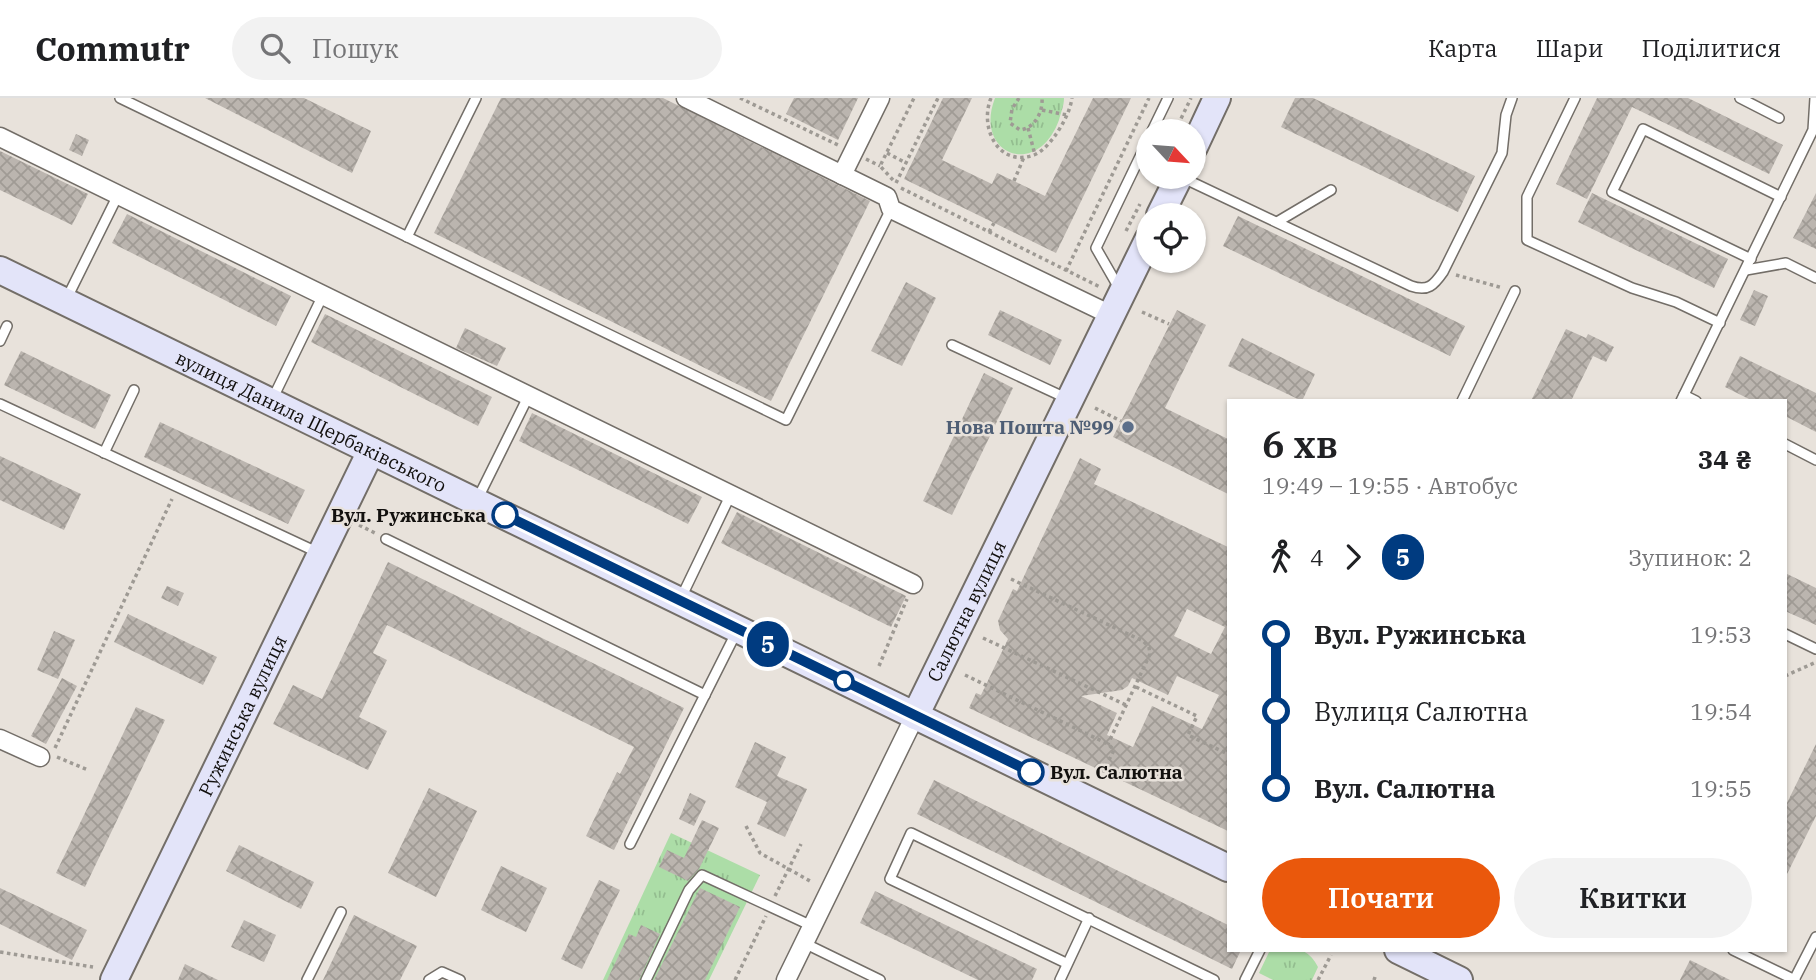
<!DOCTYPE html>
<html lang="uk">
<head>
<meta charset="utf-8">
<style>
  :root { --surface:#fff; --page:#f2f2f2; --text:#202124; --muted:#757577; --line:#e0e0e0; --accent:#ea580c }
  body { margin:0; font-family:"IBM Plex Serif",serif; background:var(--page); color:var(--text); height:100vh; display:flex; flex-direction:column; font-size:26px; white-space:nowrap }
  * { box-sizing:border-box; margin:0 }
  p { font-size:23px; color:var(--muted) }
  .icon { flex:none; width:38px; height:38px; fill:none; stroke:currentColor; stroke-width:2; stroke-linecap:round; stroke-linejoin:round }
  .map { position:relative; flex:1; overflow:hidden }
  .details { position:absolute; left:1227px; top:301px; width:560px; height:553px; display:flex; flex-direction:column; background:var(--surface); border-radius:0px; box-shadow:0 2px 5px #0004 }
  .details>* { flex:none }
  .badge { padding:0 14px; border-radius:23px; font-size:24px; line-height:46px }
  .needle { width:46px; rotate:116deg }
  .fabs { position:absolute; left:1136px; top:21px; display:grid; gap:14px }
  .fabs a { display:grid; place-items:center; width:70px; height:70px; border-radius:50%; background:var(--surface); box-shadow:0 2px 5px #0004; font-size:35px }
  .map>.badge { position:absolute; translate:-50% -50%; box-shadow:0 0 0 4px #fff }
  .legs { display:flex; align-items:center; gap:10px; height:77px; padding:0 35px; font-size:23px }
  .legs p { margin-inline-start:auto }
  .overview { display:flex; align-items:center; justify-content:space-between; height:119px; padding:0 35px }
  h1 { font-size:38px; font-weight:600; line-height:52px }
  .primary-button { display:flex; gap:14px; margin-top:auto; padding:14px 35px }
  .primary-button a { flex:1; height:80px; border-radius:42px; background:var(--accent); color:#fff; font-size:28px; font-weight:600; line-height:80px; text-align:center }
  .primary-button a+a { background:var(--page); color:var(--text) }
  ul { padding:0 35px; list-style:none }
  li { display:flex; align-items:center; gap:24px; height:77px; font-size:26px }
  li i { display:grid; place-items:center; width:10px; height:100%; margin:0 9px; background:currentColor }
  li i::after { content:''; width:18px; height:18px; margin:-9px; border:5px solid; border-radius:50%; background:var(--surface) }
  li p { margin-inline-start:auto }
  li:first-child i { background:linear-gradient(#0000 50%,currentColor 0) }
  li:last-child i { background:linear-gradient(currentColor 50%,#0000 0) }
  header { display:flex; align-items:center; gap:42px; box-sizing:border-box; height:98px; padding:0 35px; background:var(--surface); border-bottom:2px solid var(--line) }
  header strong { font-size:33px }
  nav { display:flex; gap:38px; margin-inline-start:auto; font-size:24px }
  .search { width:490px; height:63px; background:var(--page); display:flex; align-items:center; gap:18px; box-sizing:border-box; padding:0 24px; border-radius:38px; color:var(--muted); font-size:26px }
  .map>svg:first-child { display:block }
</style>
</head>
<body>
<header>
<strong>Commutr</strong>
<div class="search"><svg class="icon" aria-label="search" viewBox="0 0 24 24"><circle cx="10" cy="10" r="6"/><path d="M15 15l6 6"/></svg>Пошук</div>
<nav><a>Карта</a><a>Шари</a><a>Поділитися</a></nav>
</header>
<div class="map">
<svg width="1816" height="882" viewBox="0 0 1816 882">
  <defs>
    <pattern id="grass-tufts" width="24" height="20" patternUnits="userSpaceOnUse" patternTransform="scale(1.75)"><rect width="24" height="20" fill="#acdda7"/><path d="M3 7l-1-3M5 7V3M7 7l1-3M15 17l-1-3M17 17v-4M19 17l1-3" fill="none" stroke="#93bd8f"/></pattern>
    <pattern id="building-cross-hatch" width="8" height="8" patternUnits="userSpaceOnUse" patternTransform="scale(1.75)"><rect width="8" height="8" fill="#bbb5af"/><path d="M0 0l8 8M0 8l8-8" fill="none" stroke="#a09b95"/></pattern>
  </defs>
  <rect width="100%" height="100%" fill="#e8e2db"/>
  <g fill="url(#grass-tufts)">
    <path d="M995,0H1064C1064,8 1061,14 1059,22C1037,82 973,56 995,0Z"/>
    <polygon points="671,735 760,777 709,882 603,882"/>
    <path d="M1270,852C1293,852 1306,846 1318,869L1312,882H1273L1259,875Z"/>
  </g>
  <g fill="url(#building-cross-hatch)" fill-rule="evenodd">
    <polygon points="205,0 304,0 371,33 352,75"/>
    <polygon points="501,0 663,0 870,103 771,303 434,135"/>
    <polygon points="794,0 858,0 838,42 786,16"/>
    <polygon points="943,0 972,0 942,62 992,86 997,75 1045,98 1093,0 1131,0 1056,155 904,81"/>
    <polygon points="1295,0 1313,0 1475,78 1458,114 1281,29"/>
    <polygon points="1597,0 1688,0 1783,47 1769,76 1632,9 1587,101 1556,86"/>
    <polygon points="76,36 89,42 82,58 69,52"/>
    <polygon points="0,53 88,96 72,127 0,92"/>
    <polygon points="1592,95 1728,161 1714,190 1578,124"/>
    <polygon points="1816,95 1816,151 1793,140"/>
    <polygon points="127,116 291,198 276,228 112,145"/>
    <polygon points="1238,118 1465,228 1450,258 1223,148"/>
    <polygon points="906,184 936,200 902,268 871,253"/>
    <polygon points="1754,192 1768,198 1755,228 1740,222"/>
    <polygon points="1000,212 1062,242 1050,267 988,237"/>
    <polygon points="1177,212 1206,227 1165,310 1228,341 1228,396 1113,339"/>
    <polygon points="325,216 492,299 478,328 311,244"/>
    <polygon points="465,230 506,250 497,268 456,250"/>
    <polygon points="1566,231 1586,240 1588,236 1614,249 1606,264 1593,258 1571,303 1531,303"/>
    <polygon points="1242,240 1315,276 1302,303 1228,268"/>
    <polygon points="21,253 111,297 95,331 4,287"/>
    <polygon points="1740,258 1816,295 1816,334 1785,318 1785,303 1753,303 1725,289"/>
    <polygon points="984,275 1013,290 952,417 923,403"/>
    <polygon points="532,315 702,399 688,426 519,343"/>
    <polygon points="160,324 305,392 288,426 144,359"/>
    <polygon points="0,358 81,396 64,432 0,402"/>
    <path d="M1080,360L1101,371L1094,386L1228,449V733L969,610L976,595L981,597L1008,541L1000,532L998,523L1013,491L1017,493ZM1187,511L1225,529L1211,556L1174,538ZM1177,578L1219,597L1202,631L1152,608L1133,649L1107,637L1117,615L1081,598L1122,592L1128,588L1132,580L1168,597Z"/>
    <polygon points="737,414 906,498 891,529 721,445"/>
    <polygon points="388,464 684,610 614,752 586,738 617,674 620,676 634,649 387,527 373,555 387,562 359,619 387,633 368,672 273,626 293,587 322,601"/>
    <polygon points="1785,475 1816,490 1816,527 1785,513"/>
    <polygon points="167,488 184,495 178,508 161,500"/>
    <polygon points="128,516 217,559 203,587 114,544"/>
    <polygon points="54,533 75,542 58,581 37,572"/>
    <polygon points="62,580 77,588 46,646 31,638"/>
    <polygon points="136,609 165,622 85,789 56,775"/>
    <polygon points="755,644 786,659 777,678 807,691 785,739 757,726 767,704 735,689"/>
    <polygon points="1816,646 1816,718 1785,780 1785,709"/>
    <polygon points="934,682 1228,827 1228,852 1241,852 1232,871 917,716"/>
    <polygon points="429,690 477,713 436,799 388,775"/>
    <polygon points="690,695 706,703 694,728 679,721"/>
    <polygon points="702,722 719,730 699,771 688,783 659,769 667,752 684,760"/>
    <polygon points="239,747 314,784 301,811 226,773"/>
    <polygon points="501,768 547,790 526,834 481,812"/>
    <polygon points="599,782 620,792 582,871 561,861"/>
    <polygon points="0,790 87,832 72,862 0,826"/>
    <polygon points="700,790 740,809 705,882 654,882"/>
    <polygon points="875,793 1037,871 1032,882 978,882 860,825"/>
    <polygon points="354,817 417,848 400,882 323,882"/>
    <polygon points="244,822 276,837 264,864 231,849"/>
    <polygon points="641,827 660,836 639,882 607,882 629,836 636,839"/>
    <polygon points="1690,862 1730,882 1680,882"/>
    <polygon points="185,866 218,882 178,882"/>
  </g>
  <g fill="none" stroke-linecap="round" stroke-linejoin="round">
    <g stroke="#736e68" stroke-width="12">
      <g id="lane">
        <polyline points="120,0 786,322 891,111"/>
        <polyline points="1575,0 1527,99 1527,142 1632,190 1676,204 1720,225"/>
        <polyline points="1740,0 1779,20"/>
        <polyline points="1152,33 1168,0"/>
        <path d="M1181,79L1411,188C1428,194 1434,187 1443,174L1502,55L1506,17L1512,0"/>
        <polyline points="1277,124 1331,92"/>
        <polyline points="407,139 476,0"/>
        <polyline points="1751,161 1612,94 1643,31 1781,99"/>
        <polyline points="1746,172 1786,165 1816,180"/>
        <polyline points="1119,190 1096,150 1148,42"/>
        <polyline points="66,202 118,97"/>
        <polyline points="0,243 7,228"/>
        <polyline points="952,247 1068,301"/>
        <polyline points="1684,297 1696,303"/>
        <polyline points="272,302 323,197"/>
        <polyline points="1462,303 1515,193"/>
        <polyline points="1681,303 1813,32 1815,0"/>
        <polyline points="0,306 319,455"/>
        <polyline points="1785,346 1816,362"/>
        <polyline points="104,355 134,292"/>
        <polyline points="477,402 529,297"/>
        <polyline points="386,441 705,597"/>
        <polyline points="680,502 731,396"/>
        <polyline points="1785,536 1816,551"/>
        <polyline points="630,746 736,535"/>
        <polyline points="804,845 880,882"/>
        <polyline points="1733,852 1795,882"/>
        <polyline points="1066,865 890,781 911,735 1214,882"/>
        <polyline points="307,882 341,814"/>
        <polyline points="429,882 442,874 460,882"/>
        <polyline points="646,882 689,792 702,777 812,828"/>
        <polyline points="1060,882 1089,820"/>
        <polyline points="1245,882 1260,852"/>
        <polyline points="1794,882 1816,839"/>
      </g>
    </g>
    <g stroke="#736e68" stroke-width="21">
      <g id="street">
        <polyline points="686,0 887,99 891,111 1111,217"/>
        <polyline points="0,39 913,486"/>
        <polyline points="842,77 880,0"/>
        <polyline points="0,641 40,659"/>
        <polyline points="786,882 915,618"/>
      </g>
    </g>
    <g stroke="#736e68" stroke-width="30">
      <g id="secondary">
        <polyline points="1194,49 1217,0"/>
        <polyline points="1160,117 1179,79"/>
        <path id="s1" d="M0,172L1228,770"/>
        <path id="s2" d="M915,618L1148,142"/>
        <polyline points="1398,852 1459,882"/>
        <path id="s3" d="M114,882L371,353"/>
      </g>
    </g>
    <g stroke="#9e9a94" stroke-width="3.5" stroke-dasharray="3.5 3.5" stroke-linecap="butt">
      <polyline points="740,0 840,48"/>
      <path d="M991,0C979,29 998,70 1034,57C1044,53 1051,43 1057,35C1064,24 1070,13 1072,0"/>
      <path d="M1019,0L1012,11L1010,25L1020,32C1035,30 1043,14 1042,0"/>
      <polyline points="1042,12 1067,17"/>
      <polyline points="1028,30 1035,57"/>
      <polyline points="1175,33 1191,0"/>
      <polyline points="887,55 906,65"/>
      <polyline points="866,61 880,68"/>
      <polyline points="893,82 880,68 914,0"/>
      <polyline points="1014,83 1024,59"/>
      <polyline points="896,85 938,0"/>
      <polyline points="901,90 1100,189"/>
      <polyline points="1126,133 1140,106"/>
      <polyline points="989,134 994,125"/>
      <polyline points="1066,173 1149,0"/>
      <polyline points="1456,177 1503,190"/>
      <polyline points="1142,214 1169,226"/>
      <polyline points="1095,310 1121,323"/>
      <polyline points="359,427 377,436"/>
      <polyline points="1011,481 1143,543 1149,549 1150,556 1108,646"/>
      <polyline points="983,540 1126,607"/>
      <polyline points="879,568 907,501"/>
      <polyline points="965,577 1108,646 1114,652 1101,678"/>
      <polyline points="1785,578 1814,565"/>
      <polyline points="1136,589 1197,618 1188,637 1228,656"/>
      <polyline points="55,650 172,401"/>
      <polyline points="57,659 88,672"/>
      <polyline points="746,728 760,755 810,783"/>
      <polyline points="775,798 801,746"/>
      <polyline points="0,854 93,869"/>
      <polyline points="735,882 766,818"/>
      <polyline points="1318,882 1331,857"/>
      <polyline points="1374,882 1375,879"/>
    </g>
    <use href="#lane" stroke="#fff" stroke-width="9"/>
    <use href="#street" stroke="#fff" stroke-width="18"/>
    <use href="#secondary" stroke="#e3e4f9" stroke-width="26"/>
  </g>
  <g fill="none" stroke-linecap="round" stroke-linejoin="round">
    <g stroke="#fff" stroke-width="16">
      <polyline id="line-1" points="505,417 1031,674"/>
    </g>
    <use href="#line-1" stroke="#003b80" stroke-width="10"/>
  </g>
  <circle fill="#5c6f8a" stroke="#e8e2db" stroke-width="2.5" cx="1128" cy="329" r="7"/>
  <g fill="#fff" stroke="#003b80" stroke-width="3.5">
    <circle cx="505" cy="417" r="12"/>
    <circle cx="844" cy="583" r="9"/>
    <circle cx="1031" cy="674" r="12"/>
  </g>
  <g text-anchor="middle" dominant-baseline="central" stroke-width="5" stroke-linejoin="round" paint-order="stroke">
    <g font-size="19" fill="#12100e" stroke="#e8e2db">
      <text stroke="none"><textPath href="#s1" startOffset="346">вулиця Данила Щербаківського</textPath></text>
      <text stroke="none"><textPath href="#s2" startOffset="117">Салютна вулиця</textPath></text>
      <text stroke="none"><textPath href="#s3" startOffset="294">Ружинська вулиця</textPath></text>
    </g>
    <g font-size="19" font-weight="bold" fill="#4e5e75" stroke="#e8e2db" text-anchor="end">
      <text x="1114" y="329">Нова Пошта №99</text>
    </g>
    <g font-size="19" font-weight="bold" fill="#12100e" stroke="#e8e2db" text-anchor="end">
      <text x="486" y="417">Вул. Ружинська</text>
      <text x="1050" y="674" text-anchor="start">Вул. Салютна</text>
    </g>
  </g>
</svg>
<div class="fabs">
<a><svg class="needle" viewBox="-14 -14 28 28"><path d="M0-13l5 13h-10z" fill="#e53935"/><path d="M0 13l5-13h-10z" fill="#757577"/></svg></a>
<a><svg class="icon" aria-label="locate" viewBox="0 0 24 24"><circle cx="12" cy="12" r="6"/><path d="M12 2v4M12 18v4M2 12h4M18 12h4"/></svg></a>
</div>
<b class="badge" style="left:768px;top:546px;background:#003b80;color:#fff">5</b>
<section class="details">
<div class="overview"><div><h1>6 хв</h1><p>19:49 – 19:55 · Автобус</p></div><b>34 ₴</b></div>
<div class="legs"><svg class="icon" aria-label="walk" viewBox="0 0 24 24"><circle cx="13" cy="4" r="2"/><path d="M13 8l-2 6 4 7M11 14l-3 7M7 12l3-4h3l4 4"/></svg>4<svg class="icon" aria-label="forward" viewBox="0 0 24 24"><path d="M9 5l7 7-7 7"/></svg><b class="badge" style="background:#003b80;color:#fff">5</b><p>Зупинок: 2</p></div>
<ul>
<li><i style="color:#003b80"></i><b>Вул. Ружинська</b><p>19:53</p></li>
<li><i style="color:#003b80"></i><span>Вулиця Салютна</span><p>19:54</p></li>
<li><i style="color:#003b80"></i><b>Вул. Салютна</b><p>19:55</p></li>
</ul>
<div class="primary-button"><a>Почати</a><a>Квитки</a></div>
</section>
</div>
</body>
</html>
